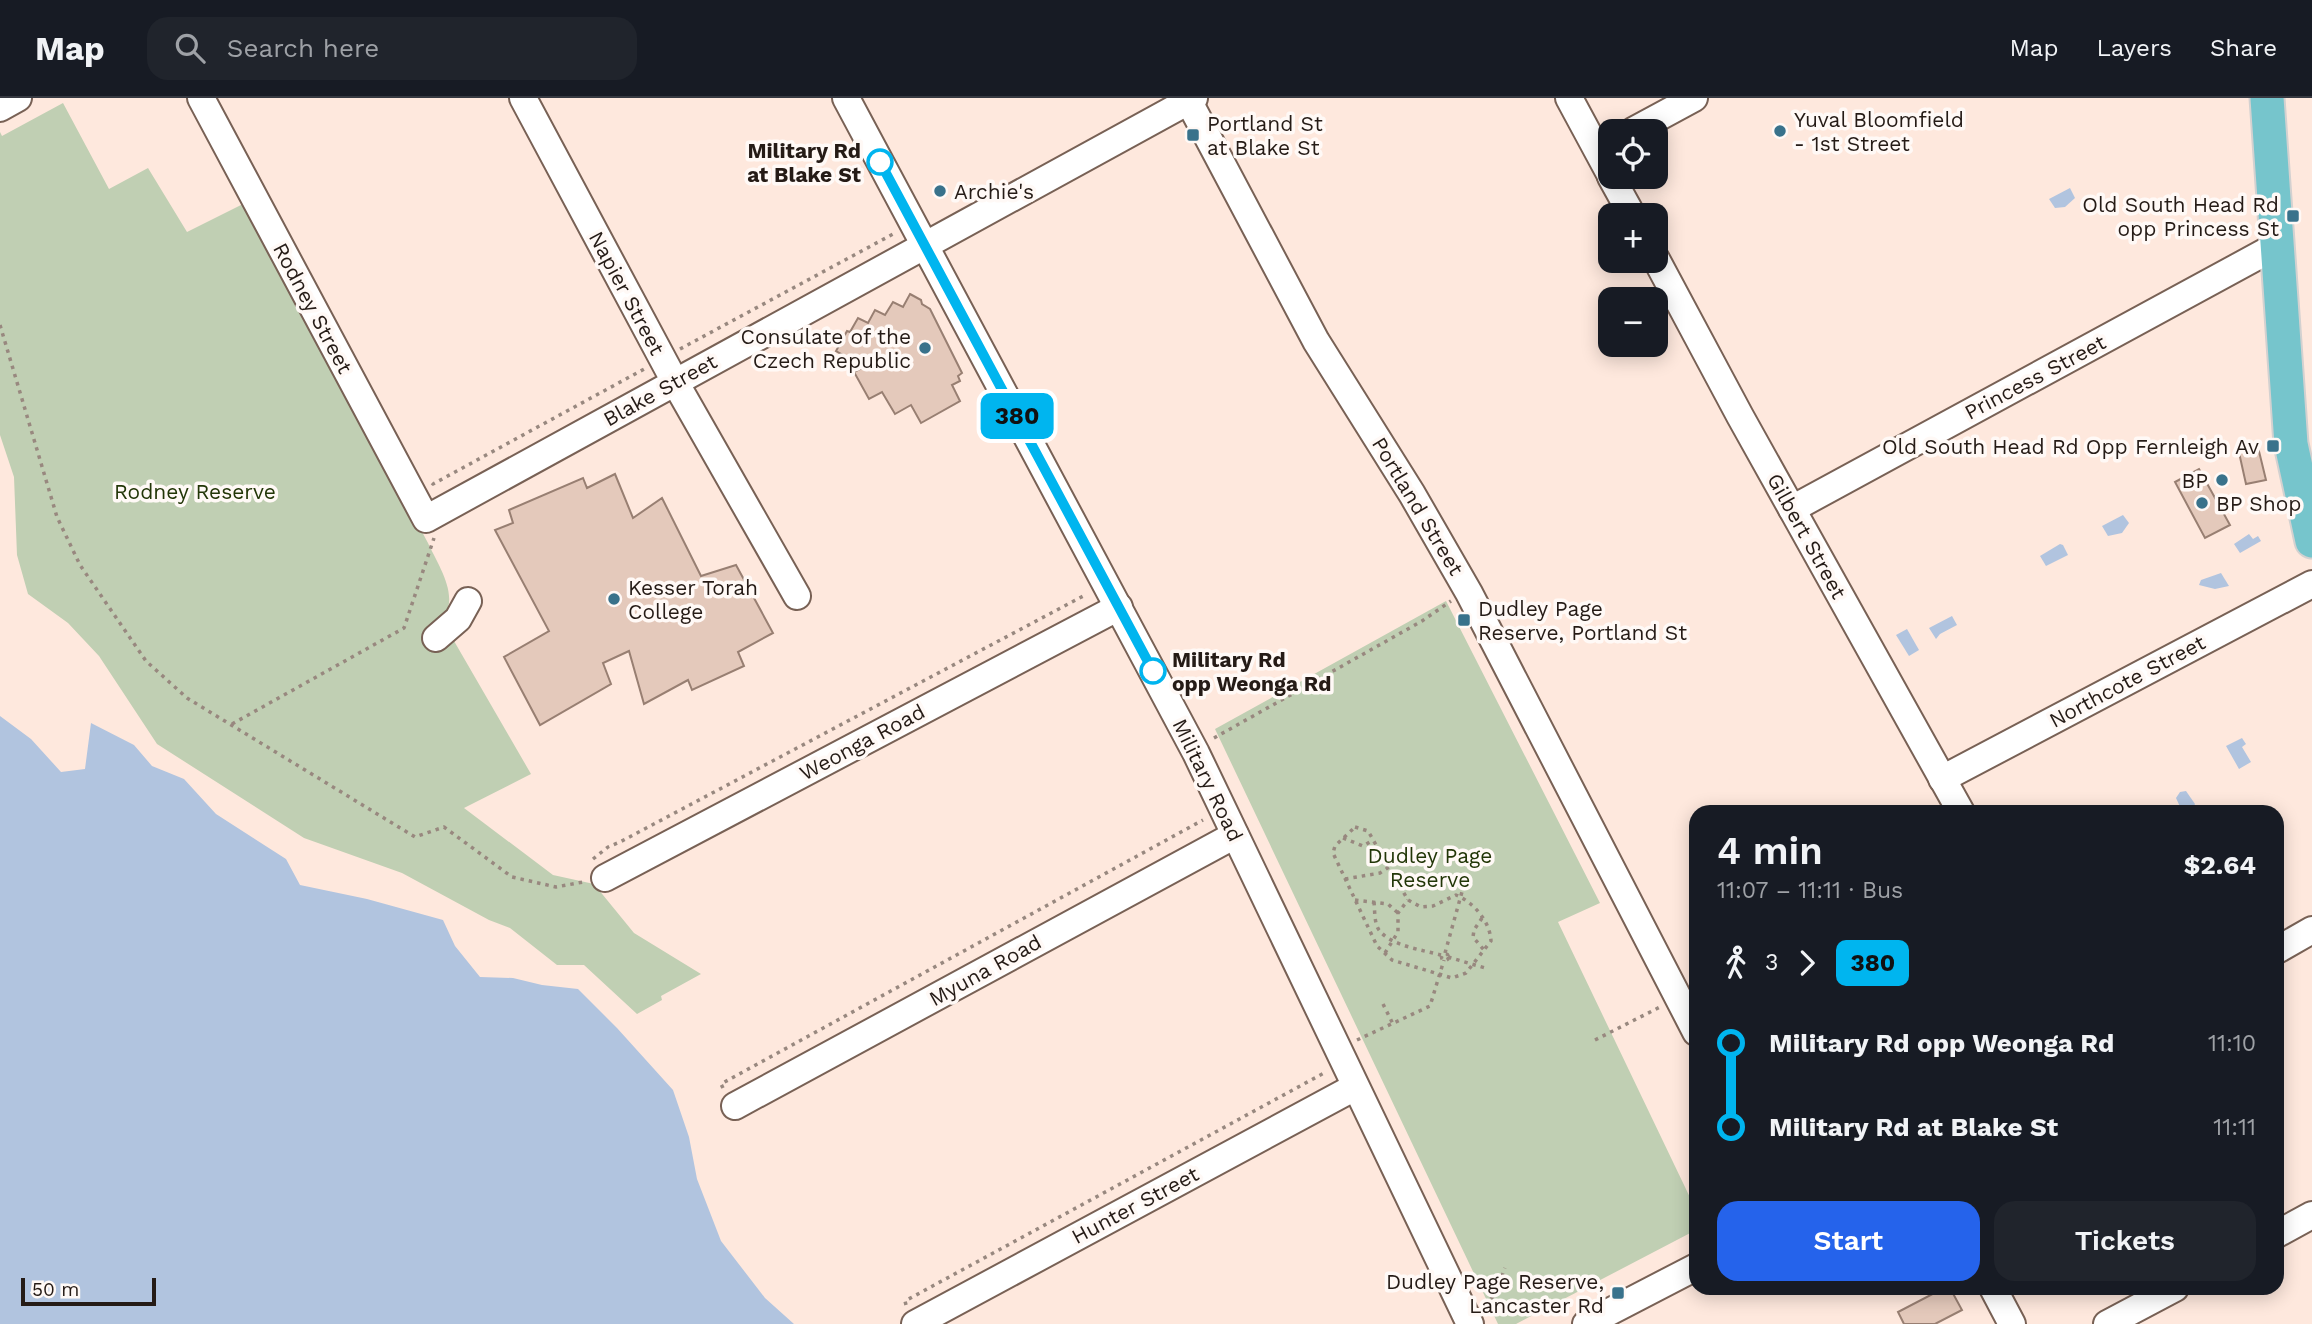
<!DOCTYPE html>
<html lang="en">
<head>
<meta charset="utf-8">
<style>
  :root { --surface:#171b24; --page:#20242c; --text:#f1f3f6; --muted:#9ea1a6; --line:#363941; --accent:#2563eb }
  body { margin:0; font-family:"Work Sans",sans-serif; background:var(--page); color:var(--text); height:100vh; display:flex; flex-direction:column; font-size:26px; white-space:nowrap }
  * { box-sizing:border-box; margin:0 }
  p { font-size:23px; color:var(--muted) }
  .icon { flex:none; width:38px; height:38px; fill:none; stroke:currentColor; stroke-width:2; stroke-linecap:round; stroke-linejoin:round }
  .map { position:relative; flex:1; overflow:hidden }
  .drawer { position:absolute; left:1689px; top:707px; width:595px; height:490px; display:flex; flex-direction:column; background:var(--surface); border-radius:21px; box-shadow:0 4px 18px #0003 }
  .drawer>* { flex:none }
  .badge { padding:0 14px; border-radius:10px; font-size:24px; line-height:46px }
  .controls { position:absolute; left:1598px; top:21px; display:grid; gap:14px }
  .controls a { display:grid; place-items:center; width:70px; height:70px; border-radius:14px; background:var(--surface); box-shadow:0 4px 18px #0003; font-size:35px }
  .scale { position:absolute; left:21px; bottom:18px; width:135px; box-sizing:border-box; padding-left:7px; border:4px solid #251b16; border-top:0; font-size:19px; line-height:24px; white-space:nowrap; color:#251b16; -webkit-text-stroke:5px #fff9f6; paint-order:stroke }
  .map>.badge { position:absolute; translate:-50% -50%; box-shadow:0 0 0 4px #fff }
  .legs { display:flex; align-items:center; gap:10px; height:77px; padding:0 28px; font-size:23px }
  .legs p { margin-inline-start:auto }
  .head { display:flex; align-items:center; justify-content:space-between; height:119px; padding:0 28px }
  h1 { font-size:38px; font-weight:600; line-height:52px }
  .primary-button { display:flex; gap:14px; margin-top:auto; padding:14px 28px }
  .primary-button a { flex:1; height:80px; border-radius:21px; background:var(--accent); color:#fff; font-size:28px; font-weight:600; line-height:80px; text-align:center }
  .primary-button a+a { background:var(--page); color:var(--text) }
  ul { padding:0 28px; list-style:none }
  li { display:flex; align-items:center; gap:24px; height:84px; font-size:26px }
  li i { display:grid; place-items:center; width:10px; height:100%; margin:0 9px; background:currentColor }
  li i::after { content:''; width:18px; height:18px; margin:-9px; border:5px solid; border-radius:50%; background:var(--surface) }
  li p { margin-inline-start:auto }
  li:first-child i { background:linear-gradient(#0000 50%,currentColor 0) }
  li:last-child i { background:linear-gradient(currentColor 50%,#0000 0) }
  header { display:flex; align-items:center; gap:42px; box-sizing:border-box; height:98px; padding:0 35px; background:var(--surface); border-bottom:2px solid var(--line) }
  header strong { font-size:33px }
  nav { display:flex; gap:38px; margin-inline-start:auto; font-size:24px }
  .search { width:490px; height:63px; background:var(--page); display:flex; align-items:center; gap:18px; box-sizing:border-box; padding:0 24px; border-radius:21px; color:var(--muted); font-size:26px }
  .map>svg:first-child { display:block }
</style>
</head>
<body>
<header>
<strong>Map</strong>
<div class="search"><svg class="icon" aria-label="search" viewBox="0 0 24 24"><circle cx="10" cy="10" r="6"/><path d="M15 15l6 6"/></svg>Search here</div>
<nav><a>Map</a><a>Layers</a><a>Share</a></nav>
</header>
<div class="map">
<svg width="2312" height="1226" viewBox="0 0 2312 1226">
  <rect width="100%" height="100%" fill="#fee8dd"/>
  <g fill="#c0cfb3">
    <path d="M63,5L109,91L148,70L187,134L245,105L428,445C436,463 454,489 448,510C444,521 433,529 425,536L436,553L454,543L531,676L464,710L553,777L594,786L634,835L701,876L661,898L662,902L637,916L584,867H557L510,830L489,822L402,775L304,740L157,646L99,558L68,525L28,496L17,457L14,379L0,337V34L2,38Z"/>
    <polygon points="1446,503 1600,805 1558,824 1696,1112 1696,1132 1516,1226 1498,1226 1215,631"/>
  </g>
  <g fill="#b1c4df">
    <polygon points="2070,90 2075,100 2065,109 2055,110 2049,101"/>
    <polygon points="2123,417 2129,425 2122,435 2108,438 2102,428"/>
    <polygon points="2249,436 2253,441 2258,438 2261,443 2240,455 2234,446"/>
    <polygon points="2060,446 2063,447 2068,457 2046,468 2040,458"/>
    <polygon points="2221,475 2229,488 2215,491 2199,487 2201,482"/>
    <polygon points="1952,518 1957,527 1940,536 1936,541 1929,530"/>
    <polygon points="1907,531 1919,552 1909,558 1896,537"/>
    <polygon points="0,618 31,641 61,674 85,671 91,625 134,647 152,668 184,681 216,716 286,761 300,787 367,801 443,822 455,848 480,879 513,880 542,887 578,891 617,930 673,992 689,1039 697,1081 721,1143 765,1200 794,1226 0,1226"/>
    <polygon points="2242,640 2246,646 2242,649 2251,664 2239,671 2226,648"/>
    <polygon points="2186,693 2195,706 2191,714 2182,713 2176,700 2180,694"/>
  </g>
  <g fill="#e4c9bb" stroke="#987f72" stroke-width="2">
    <polygon points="910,196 921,202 922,206 930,211 962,275 958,278 960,283 952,287 960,303 921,325 911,307 895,316 882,294 869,301 854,274 864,269 836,253 847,233 850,234 858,220 868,225 875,212 885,217 893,204 903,209"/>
    <polygon points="2257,345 2266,382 2246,386 2238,350"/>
    <polygon points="2199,371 2230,427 2205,440 2175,384"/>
    <polygon points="615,376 633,420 662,400 701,478 736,467 773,535 738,554 744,568 692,592 688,582 644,606 629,553 603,565 611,586 540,627 504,559 549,533 495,432 513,425 509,412 583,380 587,390"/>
    <polygon points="1944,1190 1950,1190 1962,1212 1935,1226 1904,1226 1898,1214"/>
  </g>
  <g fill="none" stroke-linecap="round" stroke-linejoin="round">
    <g stroke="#786155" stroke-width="30">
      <g id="minor">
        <polyline points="201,0 426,421 1194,0"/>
        <polyline points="523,0 675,284 797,498"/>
        <polyline points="846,0 1196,655 1470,1226"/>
        <polyline points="1187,0 1316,243 1412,396 1469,495 1696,934"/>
        <polyline points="1569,0 1610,76"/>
        <polyline points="0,10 18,0"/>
        <polyline points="1633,33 1694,0"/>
        <polyline points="1611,79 1632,117"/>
        <polyline points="1656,161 1740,318 1961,714"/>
        <polyline points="1792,411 2278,147"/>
        <polyline points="436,540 458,521 468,503"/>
        <polyline points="1942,681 2312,486"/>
        <polyline points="605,780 1119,509"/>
        <polyline points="2277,852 2312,832"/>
        <polyline points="735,1008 1235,737"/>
        <polyline points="2277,1136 2312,1117"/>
        <polyline points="1993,1190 2012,1226"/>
        <polyline points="915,1226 1355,989"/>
        <polyline points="1586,1226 1696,1169"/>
        <polyline points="2107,1226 2175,1190"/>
      </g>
    </g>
    <g stroke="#d3d1d0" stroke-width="37">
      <polyline id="major" points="2267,0 2291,346 2312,443"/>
    </g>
    <g stroke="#98887f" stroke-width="3.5" stroke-dasharray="3.5 5" stroke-linecap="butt">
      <polyline points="0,227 57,419 80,467 146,563 187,600 415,739 444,729 512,779 556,789 583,784"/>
      <polyline points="680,251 895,135"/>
      <polyline points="432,385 433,386 646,270"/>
      <polyline points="232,626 404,530 434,440"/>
      <polyline points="1214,640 1422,523 1451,503"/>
      <path d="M1355,729L1368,733L1408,802L1421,809L1433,808L1456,797C1473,804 1490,823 1491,843L1466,875L1452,880L1392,862L1377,848L1333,755L1335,748Z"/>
      <polyline points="1343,740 1363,748 1373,742"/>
      <polyline points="593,761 608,749 620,744 1087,496"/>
      <polyline points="1345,781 1380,775 1389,769"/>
      <polyline points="1355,802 1388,806 1398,815"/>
      <path d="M1374,804C1375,813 1374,825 1379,832C1391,848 1423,852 1441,857"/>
      <polyline points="1482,820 1474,832 1473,839 1484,852"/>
      <polyline points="1385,855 1398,834 1398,815 1408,802"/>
      <polyline points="1445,855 1465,783"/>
      <circle cx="1445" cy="859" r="3.5"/>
      <polyline points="1448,859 1485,870"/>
      <polyline points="1383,906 1393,926"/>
      <polyline points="1357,942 1430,908 1444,862"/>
      <polyline points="1595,942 1660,909"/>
      <polyline points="723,990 721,986 1203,722"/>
      <polyline points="1484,1206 1494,1198 1505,1170"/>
      <polyline points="906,1207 905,1203 1324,975"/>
    </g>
    <use href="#minor" stroke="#fff" stroke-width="26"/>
    <use href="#major" stroke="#76c5cc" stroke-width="33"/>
  </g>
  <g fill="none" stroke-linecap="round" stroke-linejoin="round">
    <g stroke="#fff" stroke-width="16">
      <polyline id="line-1" points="880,64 1153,573"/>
    </g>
    <use href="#line-1" stroke="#00b5ef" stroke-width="10"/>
  </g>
  <g fill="#39728b" stroke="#fff9f6" stroke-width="2.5">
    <circle cx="1780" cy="33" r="7"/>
    <rect x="1186" y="30" width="14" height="14" rx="3.5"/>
    <circle cx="940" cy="93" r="7"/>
    <rect x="2286" y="111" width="14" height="14" rx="3.5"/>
    <circle cx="925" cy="250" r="7"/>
    <rect x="2266" y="341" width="14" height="14" rx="3.5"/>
    <circle cx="2222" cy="382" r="7"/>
    <circle cx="2202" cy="405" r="7"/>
    <circle cx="614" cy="501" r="7"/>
    <rect x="1457" y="515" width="14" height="14" rx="3.5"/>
    <rect x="1611" y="1188" width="14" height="14" rx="3.5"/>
  </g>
  <g fill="#fff" stroke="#00b5ef" stroke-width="3.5">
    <circle cx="880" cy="64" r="12"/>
    <circle cx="1153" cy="573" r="12"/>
  </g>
  <g text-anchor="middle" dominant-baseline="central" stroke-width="7" stroke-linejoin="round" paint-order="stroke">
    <g font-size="21" fill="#251b16" stroke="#fff9f6" text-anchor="start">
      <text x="1794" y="21">Yuval Bloomfield<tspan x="1794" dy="24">- 1st Street</tspan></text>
      <text x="1207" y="25">Portland St<tspan x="1207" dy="24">at Blake St</tspan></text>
      <text x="954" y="93">Archie's</text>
      <text x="2279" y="106" text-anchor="end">Old South Head Rd<tspan x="2279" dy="24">opp Princess St</tspan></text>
      <text x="911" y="238" text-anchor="end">Consulate of the<tspan x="911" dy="24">Czech Republic</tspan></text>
      <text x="2259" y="348" text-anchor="end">Old South Head Rd Opp Fernleigh Av</text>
      <text x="2208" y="382" text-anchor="end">BP</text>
      <text x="2216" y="405">BP Shop</text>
      <text x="628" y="489">Kesser Torah<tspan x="628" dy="24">College</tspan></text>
      <text x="1478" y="510">Dudley Page<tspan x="1478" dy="24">Reserve, Portland St</tspan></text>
      <text x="1604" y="1183" text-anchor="end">Dudley Page Reserve,<tspan x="1604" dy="24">Lancaster Rd</tspan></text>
    </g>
    <g font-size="21" font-weight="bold" fill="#251b16" stroke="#fff9f6" text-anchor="end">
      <text x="861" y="52">Military Rd<tspan x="861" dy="24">at Blake St</tspan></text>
      <text x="1172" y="561" text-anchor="start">Military Rd<tspan x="1172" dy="24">opp Weonga Rd</tspan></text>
    </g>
    <g font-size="21" fill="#251b16" stroke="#fff9f6">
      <text transform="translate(627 195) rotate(62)">Napier Street</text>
      <text transform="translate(313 210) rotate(62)">Rodney Street</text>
      <text transform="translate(2035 279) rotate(-28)">Princess Street</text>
      <text transform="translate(660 292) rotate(-29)">Blake Street</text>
      <text transform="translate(1418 408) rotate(59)">Portland Street</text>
      <text transform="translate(1807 438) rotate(61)">Gilbert Street</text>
      <text transform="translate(2127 583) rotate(-28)">Northcote Street</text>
      <text transform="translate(862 644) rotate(-28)">Weonga Road</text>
      <text transform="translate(1208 682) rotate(64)">Military Road</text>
      <text transform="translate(985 872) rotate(-29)">Myuna Road</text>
      <text transform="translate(1135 1107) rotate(-28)">Hunter Street</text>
    </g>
    <g font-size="21" fill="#223607" stroke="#fff9f6">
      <text x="195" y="393">Rodney Reserve</text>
      <text x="1430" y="757">Dudley Page<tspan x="1430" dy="24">Reserve</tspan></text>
    </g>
  </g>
</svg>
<div class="controls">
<a><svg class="icon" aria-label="locate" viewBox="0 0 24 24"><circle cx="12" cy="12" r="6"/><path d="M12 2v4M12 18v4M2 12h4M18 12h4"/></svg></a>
<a>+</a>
<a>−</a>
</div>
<div class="scale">50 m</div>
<b class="badge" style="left:1017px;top:318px;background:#00b5ef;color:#111">380</b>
<section class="drawer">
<div class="head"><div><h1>4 min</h1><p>11:07 – 11:11 · Bus</p></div><b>$2.64</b></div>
<div class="legs"><svg class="icon" aria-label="walk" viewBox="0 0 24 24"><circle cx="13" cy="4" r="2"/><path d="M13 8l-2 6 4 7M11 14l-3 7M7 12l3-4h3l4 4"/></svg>3<svg class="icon" aria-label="forward" viewBox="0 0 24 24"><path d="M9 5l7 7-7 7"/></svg><b class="badge" style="background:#00b5ef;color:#111">380</b></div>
<ul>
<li><i style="color:#00b5ef"></i><b>Military Rd opp Weonga Rd</b><p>11:10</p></li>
<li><i style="color:#00b5ef"></i><b>Military Rd at Blake St</b><p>11:11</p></li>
</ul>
<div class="primary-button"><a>Start</a><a>Tickets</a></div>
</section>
</div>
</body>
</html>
